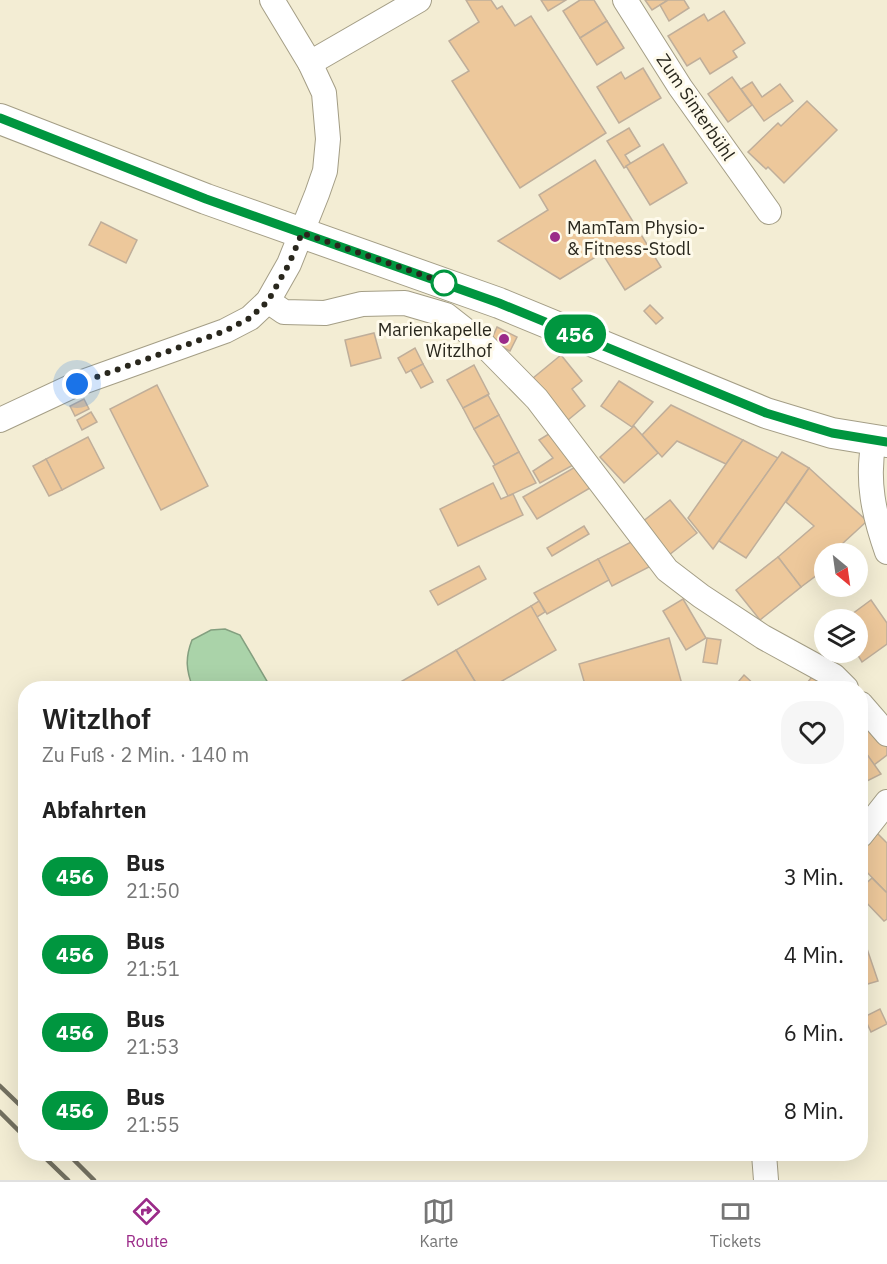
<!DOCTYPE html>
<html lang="de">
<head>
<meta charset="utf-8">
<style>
  :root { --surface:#fff; --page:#f6f6f6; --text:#222; --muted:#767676; --line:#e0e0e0; --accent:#9b2b89 }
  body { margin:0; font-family:"IBM Plex Sans",sans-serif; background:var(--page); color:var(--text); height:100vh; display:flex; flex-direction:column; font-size:22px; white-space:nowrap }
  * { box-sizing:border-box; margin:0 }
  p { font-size:20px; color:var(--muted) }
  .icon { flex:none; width:33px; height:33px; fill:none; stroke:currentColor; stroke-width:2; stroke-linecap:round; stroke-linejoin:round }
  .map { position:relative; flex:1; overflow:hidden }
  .side { position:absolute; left:18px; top:681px; width:850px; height:480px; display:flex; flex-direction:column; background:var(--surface); border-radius:24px; box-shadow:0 6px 24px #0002 }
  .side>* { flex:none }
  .badge { padding:0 12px; border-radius:20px; font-size:21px; line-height:39px }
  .needle { width:39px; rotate:151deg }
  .controls { position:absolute; left:814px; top:543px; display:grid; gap:12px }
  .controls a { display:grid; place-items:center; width:54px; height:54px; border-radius:50%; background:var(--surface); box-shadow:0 6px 24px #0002; font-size:30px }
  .you { position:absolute; width:30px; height:30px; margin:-15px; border:4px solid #fff; border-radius:50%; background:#1a73e8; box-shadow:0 0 0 9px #1a73e833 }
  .map>.badge { position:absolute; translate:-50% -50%; box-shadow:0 0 0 3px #fff }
  h2 { padding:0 24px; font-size:22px; line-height:54px }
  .round { display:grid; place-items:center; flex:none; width:63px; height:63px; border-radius:24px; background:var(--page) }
  .summary { display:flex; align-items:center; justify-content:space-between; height:102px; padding:0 24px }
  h1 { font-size:28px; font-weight:600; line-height:45px }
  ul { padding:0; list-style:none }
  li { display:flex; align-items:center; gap:18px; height:78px; padding:0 24px }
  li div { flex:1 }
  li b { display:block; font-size:22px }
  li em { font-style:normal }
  li .badge { min-width:66px; font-weight:700; text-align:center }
  .dock { display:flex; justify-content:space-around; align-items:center; height:84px; border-top:2px solid var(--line); background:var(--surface); font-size:16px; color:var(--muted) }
  .dock a { display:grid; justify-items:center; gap:3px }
  .dock .active { color:var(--accent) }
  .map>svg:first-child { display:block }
</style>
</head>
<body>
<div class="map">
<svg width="887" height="1180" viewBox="0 0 887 1180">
  <rect width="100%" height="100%" fill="#f3edd4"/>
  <path fill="#aad3a9" stroke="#839f7f" stroke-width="1.5" d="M225,629L240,635L271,688H193C186,670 185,658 192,640L211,630Z"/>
  <g fill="#edc89b" stroke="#bfae9a" stroke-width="1.5">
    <polygon points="466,0 491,0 497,9 502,6 515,26 531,16 606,133 520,188 452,81 469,71 449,41 479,22"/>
    <polygon points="541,0 566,0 548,11"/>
    <polygon points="580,0 594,0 607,21 580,38 563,11"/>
    <polygon points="645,0 668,0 652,10"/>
    <polygon points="668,0 684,0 689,8 669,21 660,5"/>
    <polygon points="724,11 745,43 733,51 737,57 710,74 700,58 687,66 668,36 704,14 708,21"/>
    <polygon points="607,21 624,48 597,65 580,38"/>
    <polygon points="643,68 661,98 619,123 597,87 621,72 625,79"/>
    <polygon points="732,77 752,105 728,122 708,94"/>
    <polygon points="752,82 762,97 780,84 793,101 764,121 741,89"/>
    <polygon points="807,101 837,130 784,183 768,167 766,169 748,152 778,123 781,126"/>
    <polygon points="629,128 640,146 625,155 631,164 624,168 607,141"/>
    <polygon points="663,144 687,183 650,205 626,166"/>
    <polygon points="595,160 661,267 625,290 602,253 560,279 498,241 548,210 539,195"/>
    <polygon points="101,222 137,240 126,263 89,245"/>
    <polygon points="650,305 663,318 656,324 644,311"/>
    <polygon points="497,327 517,337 510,351 491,341"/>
    <polygon points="374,333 381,358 351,366 345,340"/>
    <polygon points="415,348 423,364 406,373 398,358"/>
    <polygon points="561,355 582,381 572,389 585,406 568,420 533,378"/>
    <polygon points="423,364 433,382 421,388 411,370"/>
    <polygon points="474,365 489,394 463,408 447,380"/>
    <polygon points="619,381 653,402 632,427 601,406"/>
    <polygon points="157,385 208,486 161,510 110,409"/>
    <polygon points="488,395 499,415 474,429 463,408"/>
    <polygon points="84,399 89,409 75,416 70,406"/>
    <polygon points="671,405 743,440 726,464 677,441 662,457 642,435"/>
    <polygon points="91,412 97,422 82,430 77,420"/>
    <polygon points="499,415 519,452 495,465 474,429"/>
    <polygon points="634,426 658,453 624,483 600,457"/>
    <polygon points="552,432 575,464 540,483 533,471 553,458 539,440"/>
    <polygon points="88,437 104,468 62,490 46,459"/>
    <polygon points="743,440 778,458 713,549 688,518"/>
    <polygon points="519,452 536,483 508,496 493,466"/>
    <polygon points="782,452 809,468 746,558 719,541"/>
    <polygon points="46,459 62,490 49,496 33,466"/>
    <polygon points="577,466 590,488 537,519 523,497"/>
    <polygon points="809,468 867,521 842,544 847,551 845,554 825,554 825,569 801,587 778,557 814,526 786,502"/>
    <polygon points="493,483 501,499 513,494 523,515 458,546 440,509"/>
    <polygon points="670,500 697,533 669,555 642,522"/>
    <polygon points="584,526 589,534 552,556 547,548"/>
    <polygon points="635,540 649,567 612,586 598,559"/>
    <polygon points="778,557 801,587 760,620 736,590"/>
    <polygon points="598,559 609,580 547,614 534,593"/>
    <polygon points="479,566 486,579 438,605 430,591"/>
    <polygon points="683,599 706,638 686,650 663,611"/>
    <polygon points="871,600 887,623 887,644 862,662 856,652 858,652 858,620 844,620"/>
    <polygon points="539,601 545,612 537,617 531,606"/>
    <polygon points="531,606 556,650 490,688 479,688 456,650"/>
    <polygon points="669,638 683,688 586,688 579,664"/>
    <polygon points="707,638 721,640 717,664 703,662"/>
    <polygon points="456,650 479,688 390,688"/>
    <polygon points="815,673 832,688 803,688"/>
    <polygon points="744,675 758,688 733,688"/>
    <polygon points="871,725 887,747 887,755 874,765 861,746 861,733"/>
    <polygon points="861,746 881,774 861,784"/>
    <polygon points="876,832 887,843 887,893 861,866 861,847"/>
    <polygon points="872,878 887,893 887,919 884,921 861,897 861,888"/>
    <polygon points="863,937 878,981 861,986 861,938"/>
    <polygon points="880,1009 887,1024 871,1032 864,1017"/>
  </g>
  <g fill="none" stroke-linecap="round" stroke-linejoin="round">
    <g stroke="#a49e86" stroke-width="26">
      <g id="minor">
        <polyline points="625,0 680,87 769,212"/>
        <polyline points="310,63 419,0"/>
        <polyline points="268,301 284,312 325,313 362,304 405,303 446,315 483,344 537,399 667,570 701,596 763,637 834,676 846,688"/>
        <polyline points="0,420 77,384 225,331 250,318 268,301 289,264 317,194 325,171 328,139 324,93 310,63 272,0"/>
        <path d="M874,441C866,480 874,515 887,552"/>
        <polyline points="861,704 887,734"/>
        <polyline points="861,835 887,802"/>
        <polyline points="764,1154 766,1180"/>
      </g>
    </g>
    <g stroke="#a49e86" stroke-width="32">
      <polyline id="major" points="0,119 206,199 499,303 766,413 832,433 887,442"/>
    </g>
    <use href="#minor" stroke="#fff" stroke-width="24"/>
    <use href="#major" stroke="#fff" stroke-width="30"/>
    <g stroke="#737060" stroke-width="4.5">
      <polyline points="0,1086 26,1111"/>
      <polyline points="0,1112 26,1138"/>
      <polyline points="41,1154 68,1180"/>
      <polyline points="68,1154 94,1180"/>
    </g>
  </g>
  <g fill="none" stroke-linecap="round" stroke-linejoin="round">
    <g stroke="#fff" stroke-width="14">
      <polyline id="line" points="0,118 206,199 499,303 766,413 832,433 887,442"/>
    </g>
    <use href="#line" stroke="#00963f" stroke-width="9"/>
    <polyline stroke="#29271d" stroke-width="6" stroke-dasharray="0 10.8" points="77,384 225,331 250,318 268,301 289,264 302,233 448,284 444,283"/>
  </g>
  <g fill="#9b2b89" stroke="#fefaeb" stroke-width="2">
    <circle cx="555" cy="237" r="6"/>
    <circle cx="504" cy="339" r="6"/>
  </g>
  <circle fill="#fff" stroke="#00963f" stroke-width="3" cx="444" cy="283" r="12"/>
  <g text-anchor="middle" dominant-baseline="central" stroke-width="6" stroke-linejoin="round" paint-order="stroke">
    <g font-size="18" fill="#29271d" stroke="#fefaeb">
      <text transform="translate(696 107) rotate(56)">Zum Sinterbühl</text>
    </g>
    <g font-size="18" fill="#29271d" stroke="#fefaeb" text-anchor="start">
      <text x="567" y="227">MamTam Physio-<tspan x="567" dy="21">&amp; Fitness-Stodl</tspan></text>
      <text x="492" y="329" text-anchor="end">Marienkapelle<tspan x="492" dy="21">Witzlhof</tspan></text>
    </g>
  </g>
</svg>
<div class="controls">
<a><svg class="needle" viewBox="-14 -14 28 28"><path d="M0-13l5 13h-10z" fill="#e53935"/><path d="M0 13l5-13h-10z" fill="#767676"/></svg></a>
<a><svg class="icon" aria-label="layers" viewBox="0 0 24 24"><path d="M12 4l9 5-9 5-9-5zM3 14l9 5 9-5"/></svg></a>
</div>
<div class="you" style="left:77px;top:384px"></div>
<b class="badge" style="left:575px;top:334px;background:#00963f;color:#fff">456</b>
<section class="side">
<div class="summary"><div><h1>Witzlhof</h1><p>Zu Fuß · 2 Min. · 140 m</p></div><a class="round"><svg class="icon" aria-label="heart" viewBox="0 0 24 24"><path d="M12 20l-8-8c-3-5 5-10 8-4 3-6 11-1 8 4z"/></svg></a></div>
<h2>Abfahrten</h2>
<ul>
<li><span class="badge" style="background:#00963f;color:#fff">456</span><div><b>Bus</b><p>21:50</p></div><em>3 Min.</em></li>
<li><span class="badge" style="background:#00963f;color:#fff">456</span><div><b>Bus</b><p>21:51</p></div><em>4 Min.</em></li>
<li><span class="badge" style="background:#00963f;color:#fff">456</span><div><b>Bus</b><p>21:53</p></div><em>6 Min.</em></li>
<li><span class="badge" style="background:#00963f;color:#fff">456</span><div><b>Bus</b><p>21:55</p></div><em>8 Min.</em></li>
</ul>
</section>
</div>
<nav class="dock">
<a class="active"><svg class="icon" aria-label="directions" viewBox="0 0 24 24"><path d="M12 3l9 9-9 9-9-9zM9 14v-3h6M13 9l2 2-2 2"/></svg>Route</a>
<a><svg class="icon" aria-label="map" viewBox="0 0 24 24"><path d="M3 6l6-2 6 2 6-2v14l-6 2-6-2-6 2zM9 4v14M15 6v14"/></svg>Karte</a>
<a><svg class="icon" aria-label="tickets" viewBox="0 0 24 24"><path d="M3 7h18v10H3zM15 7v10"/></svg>Tickets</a>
</nav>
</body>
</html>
